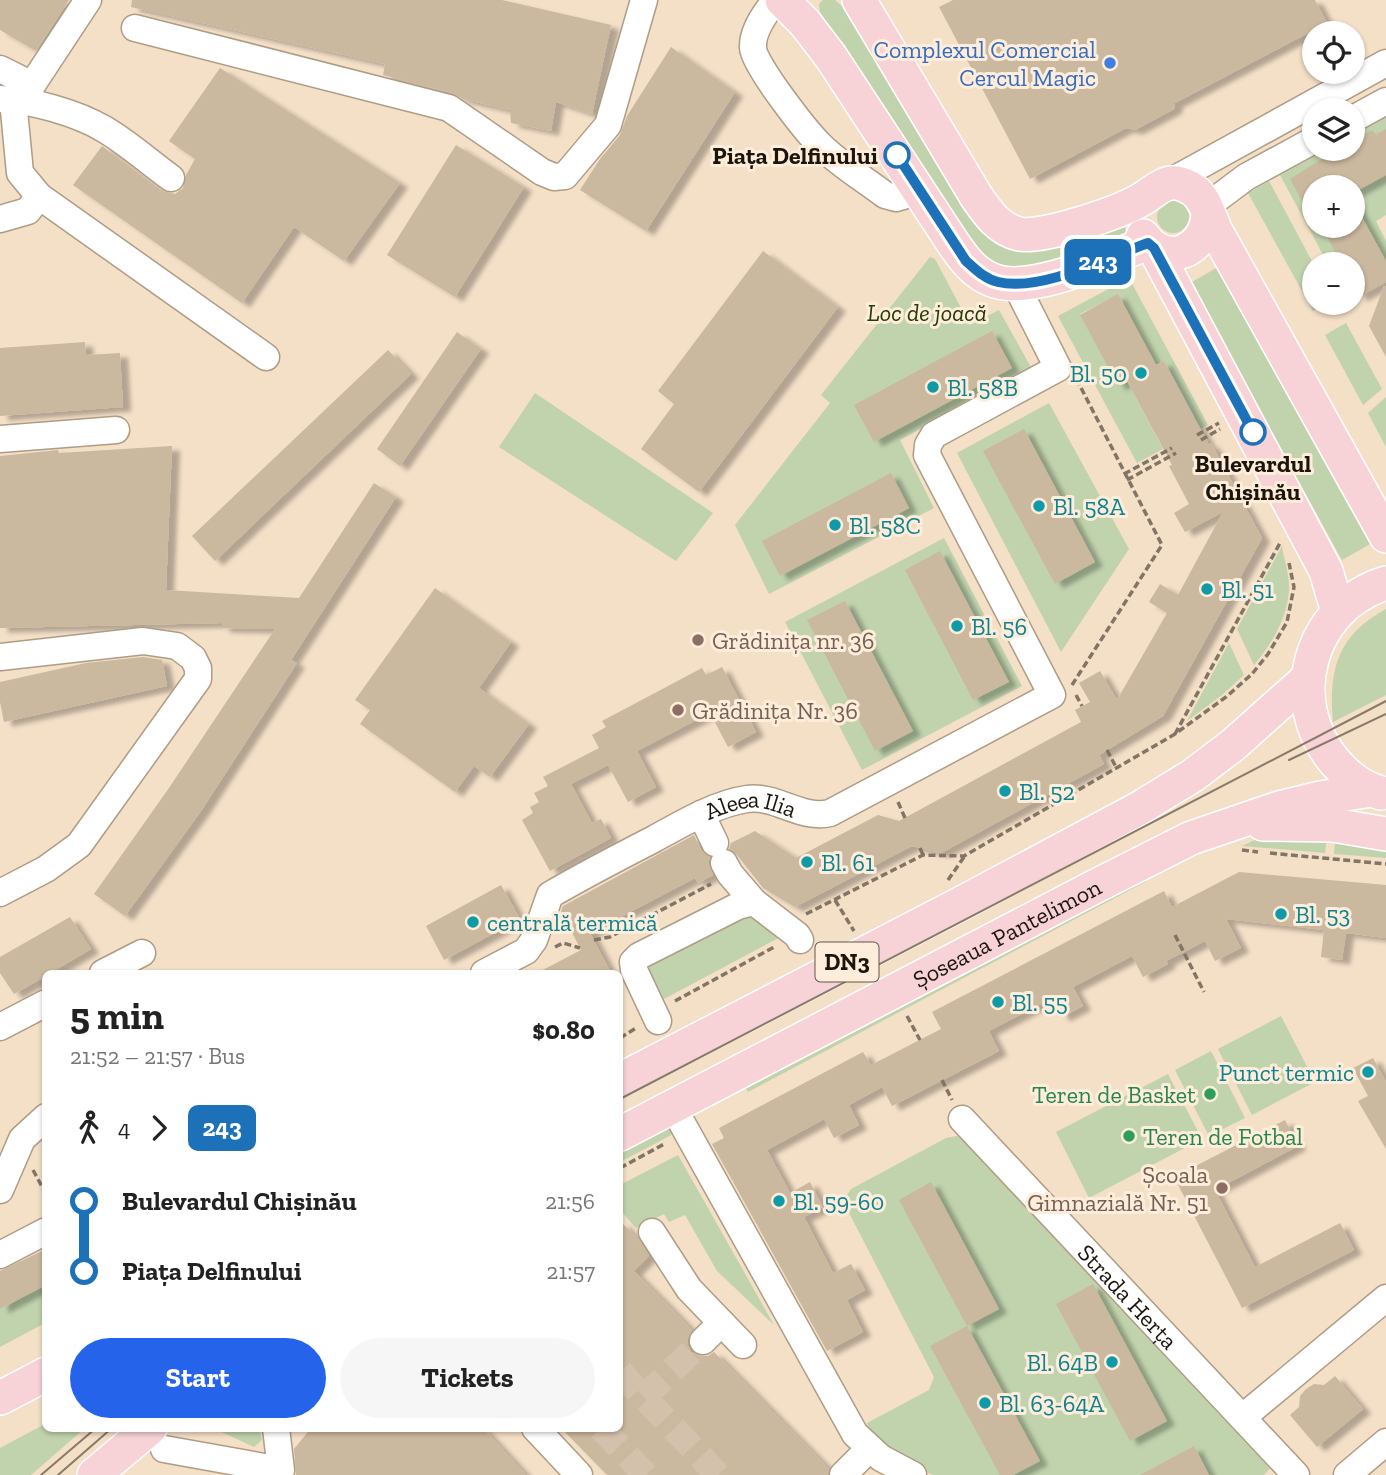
<!DOCTYPE html>
<html lang="en">
<head>
<meta charset="utf-8">
<style>
  :root { --surface:#fff; --page:#f6f6f6; --text:#222; --muted:#767676; --accent:#2563eb }
  body { margin:0; font-family:"Zilla Slab",serif; background:var(--page); color:var(--text); height:100vh; display:flex; flex-direction:column; font-size:26px; white-space:nowrap }
  * { box-sizing:border-box; margin:0 }
  p { font-size:23px; color:var(--muted) }
  .icon { flex:none; width:38px; height:38px; fill:none; stroke:currentColor; stroke-width:2; stroke-linecap:round; stroke-linejoin:round }
  .map { position:relative; flex:1; overflow:hidden }
  .sheet { position:absolute; left:42px; top:970px; width:581px; height:462px; display:flex; flex-direction:column; background:var(--surface); border-radius:10px; box-shadow:0 2px 5px #0004 }
  .sheet>* { flex:none }
  .badge { padding:0 14px; border-radius:10px; font-size:24px; line-height:46px }
  .buttons { position:absolute; left:1302px; top:21px; display:grid; gap:14px }
  .buttons a { display:grid; place-items:center; width:63px; height:63px; border-radius:50%; background:var(--surface); box-shadow:0 2px 5px #0004; font-size:35px }
  .map>.badge { position:absolute; translate:-50% -50%; box-shadow:0 0 0 4px #fff }
  .legs { display:flex; align-items:center; gap:10px; height:77px; padding:0 28px; font-size:23px }
  .legs p { margin-inline-start:auto }
  .headline { display:flex; align-items:center; justify-content:space-between; height:119px; padding:0 28px }
  h1 { font-size:38px; font-weight:700; line-height:52px }
  .cta { display:flex; gap:14px; margin-top:auto; padding:14px 28px }
  .cta a { flex:1; height:80px; border-radius:42px; background:var(--accent); color:#fff; font-size:28px; font-weight:700; line-height:80px; text-align:center }
  .cta a+a { background:var(--page); color:var(--text) }
  ul { padding:0 28px; list-style:none }
  li { display:flex; align-items:center; gap:24px; height:70px; font-size:26px }
  li i { display:grid; place-items:center; width:10px; height:100%; margin:0 9px; background:currentColor }
  li i::after { content:''; width:18px; height:18px; margin:-9px; border:5px solid; border-radius:50%; background:var(--surface) }
  li p { margin-inline-start:auto }
  li:first-child i { background:linear-gradient(#0000 50%,currentColor 0) }
  li:last-child i { background:linear-gradient(currentColor 50%,#0000 0) }
  .map>svg:first-child { display:block }
</style>
</head>
<body>
<div class="map">
<svg width="1386" height="1475" viewBox="0 0 1386 1475">
  <defs>
    <filter id="shadow"><feDropShadow dx="8" dy="4.5" stdDeviation="2" flood-color="#0004"/></filter>
  </defs>
  <rect width="100%" height="100%" fill="#f4dfc7"/>
  <g fill="#c0d3ad" fill-rule="evenodd">
    <polygon points="823,0 835,0 844,8 980,223 1120,225 1125,228 1127,237 1024,271 987,260 959,234 820,12 819,4"/>
    <path d="M1386,117V215L1376,221L1386,241V282L1353,300V264H1328L1280,175L1328,149H1353V135ZM1314,187H1353V226H1314Z"/>
    <polygon points="1269,181 1314,265 1314,303 1329,303 1313,311 1248,193"/>
    <circle cx="1173" cy="217" r="16"/>
    <polygon points="930,257 935,259 970,325 999,310 1032,369 900,440 934,508 769,594 735,525 830,403 821,395"/>
    <polygon points="1220,266 1372,543 1342,560 1190,283"/>
    <polygon points="1129,278 1208,425 1195,432 1196,421 1164,361 1156,365 1118,295 1080,314 1118,386 1127,381 1163,449 1137,463 1058,316"/>
    <polygon points="1346,323 1382,389 1363,405 1325,335"/>
    <polygon points="535,393 713,513 676,561 499,447"/>
    <polygon points="1386,397 1386,447 1368,413"/>
    <polygon points="1049,403 1129,549 1061,652 957,453"/>
    <polygon points="944,538 1022,686 862,770 785,622"/>
    <path d="M1282,546C1284,560 1290,576 1289,590C1287,619 1272,643 1254,665L1237,629Z"/>
    <path d="M1386,609V695L1333,722C1328,669 1338,635 1386,609Z"/>
    <polygon points="1229,643 1244,675 1222,695 1187,721"/>
    <polygon points="1278,829 1328,830 1325,853 1242,846"/>
    <polygon points="1336,831 1386,842 1386,858 1334,854"/>
    <polygon points="1140,867 1147,881 748,1092 740,1078"/>
    <polygon points="748,907 784,935 664,999 645,961"/>
    <polygon points="1281,1016 1315,1082 1252,1115 1218,1049"/>
    <polygon points="1211,1051 1245,1118 1209,1136 1175,1070"/>
    <polygon points="1168,1074 1202,1139 1089,1198 1056,1132"/>
    <polygon points="668,1116 677,1132 620,1162 620,1141"/>
    <path d="M957,1136L967,1138L1273,1465L1264,1475H933C909,1464 876,1450 867,1423L929,1390L934,1377L847,1209L846,1197L851,1189L946,1138Z"/>
    <polygon points="678,1155 774,1325 717,1271 685,1215 669,1222 664,1214 636,1228 620,1210 620,1185"/>
    <polygon points="45,1285 45,1323 0,1347 0,1309"/>
    <polygon points="45,1424 46,1428 85,1428 31,1475 0,1475 0,1448"/>
    <polygon points="213,1428 259,1428 262,1440 254,1447"/>
  </g>
  <g fill="#cab89f" filter="url(#shadow)">
    <polygon points="0,0 69,0 36,51 0,30"/>
    <polygon points="132,0 502,0 611,25 592,114 556,102 551,131 511,123 510,110 463,99 453,93 383,75 385,64 131,7"/>
    <polygon points="953,0 1315,0 1327,23 1175,103 1174,109 1135,130 1126,128 1030,179 939,7"/>
    <polygon points="671,47 735,92 646,231 580,190 600,159 620,135 627,116"/>
    <polygon points="220,68 400,183 344,261 294,227 242,303 73,185 102,146 162,191 175,194 183,188 186,175 195,159 169,141"/>
    <polygon points="1386,129 1386,175 1353,193 1353,187 1314,187 1314,223 1290,179 1338,149 1353,149 1353,141 1372,130 1376,135"/>
    <polygon points="456,145 524,187 455,297 387,255"/>
    <polygon points="1353,201 1386,261 1386,282 1359,297 1353,284 1353,264 1342,264 1321,226 1353,226"/>
    <polygon points="763,251 838,307 699,492 641,449 674,404 658,391"/>
    <polygon points="1384,286 1386,286 1386,357 1369,326"/>
    <polygon points="1118,294 1156,365 1164,361 1209,445 1211,443 1262,538 1163,716 1099,755 1104,764 941,853 912,846 795,907 763,888 737,855 729,849 731,843 755,831 796,858 878,815 899,821 1081,722 1075,710 1090,702 1079,683 1100,671 1117,700 1167,613 1149,602 1160,584 1178,595 1223,512 1185,532 1174,513 1189,504 1169,466 1172,465 1127,381 1118,386 1080,315"/>
    <polygon points="992,331 1012,368 874,442 854,405"/>
    <polygon points="457,332 481,349 400,466 377,449"/>
    <polygon points="85,342 86,355 120,353 123,407 0,416 0,348"/>
    <polygon points="388,350 411,374 215,561 192,536"/>
    <polygon points="1024,429 1095,562 1055,584 983,451"/>
    <polygon points="172,446 166,590 299,598 374,483 396,497 291,660 297,663 201,811 125,916 94,894 169,788 275,629 222,628 222,623 0,628 0,456 58,450 59,453"/>
    <polygon points="891,473 909,508 780,576 762,541"/>
    <polygon points="940,551 1009,682 973,700 905,570"/>
    <polygon points="435,588 511,642 479,688 529,724 490,777 474,766 455,792 360,724 370,710 355,700"/>
    <polygon points="845,601 913,731 875,751 807,620"/>
    <polygon points="143,657 162,660 167,686 4,722 0,702 0,682 86,663"/>
    <polygon points="722,667 756,732 728,747 710,713 637,751 656,787 628,802 608,765 571,784 592,823 601,819 611,838 550,871 522,820 533,813 530,807 539,802 534,793 548,786 543,777 599,748 592,735 606,727 602,721 702,668 706,675"/>
    <polygon points="694,835 701,850 710,857 708,863 713,875 698,883 695,878 590,933 611,973 537,973 581,950 561,911 563,906"/>
    <polygon points="1239,872 1386,885 1386,938 1346,933 1342,960 1321,957 1324,930 1226,919 1241,948 1215,961 1205,941 1166,961 1168,964 1143,977 1132,956 1073,987 1083,1006 1062,1017 1052,998 989,1031 999,1051 892,1106 882,1087 849,1105 859,1125 834,1138 824,1119 767,1150 790,1193 810,1182 823,1207 804,1217 833,1273 851,1264 865,1290 847,1300 863,1332 827,1351 712,1144 724,1138 719,1128 863,1052 871,1065 941,1029 932,1012 1164,891 1172,907"/>
    <polygon points="501,885 520,919 444,960 426,926"/>
    <polygon points="70,917 91,949 50,973 46,973 46,976 14,994 0,973 0,957"/>
    <polygon points="1373,1058 1386,1082 1386,1149 1358,1101 1368,1096 1353,1068"/>
    <polygon points="1285,1120 1298,1146 1215,1190 1255,1267 1340,1223 1354,1250 1242,1308 1174,1177"/>
    <polygon points="931,1182 999,1309 967,1326 899,1200"/>
    <polygon points="620,1221 639,1240 649,1256 634,1271 692,1330 688,1338 688,1346 691,1352 700,1356 708,1356 714,1352 829,1469 828,1475 607,1475 561,1428 620,1428"/>
    <polygon points="46,1249 46,1285 0,1309 0,1271"/>
    <polygon points="1093,1284 1167,1421 1130,1441 1056,1304"/>
    <polygon points="967,1326 1040,1461 1013,1475 1000,1475 930,1346"/>
    <polygon points="1335,1376 1363,1409 1317,1447 1290,1415 1299,1407 1300,1396 1306,1389 1314,1384 1324,1385"/>
    <polygon points="311,1428 483,1428 526,1475 296,1475 294,1449"/>
    <polygon points="1194,1446 1209,1475 1140,1475"/>
  </g>
  <g fill="none" stroke-linecap="round" stroke-linejoin="round">
    <g stroke="#d4c1ab" stroke-width="26" stroke-dasharray="26 13" stroke-linecap="butt">
      <polyline points="620,1372 718,1475"/>
      <polyline points="644,1397 703,1341"/>
      <polyline points="601,1428 646,1475"/>
    </g>
    <g stroke="#af9c85" stroke-width="29">
      <g id="minor">
        <path d="M776,0C765,13 752,31 753,48C754,65 806,131 820,145C839,164 864,179 885,195L896,198L920,191"/>
        <polyline points="135,28 449,108 542,172 554,177 565,176 608,125 644,0"/>
        <polyline points="0,69 32,85"/>
        <path d="M0,99C31,100 77,113 104,129C128,143 149,162 171,178"/>
        <polyline points="13,100 20,173 39,196 266,357"/>
        <polyline points="13,100 32,85 88,0"/>
        <polyline points="1353,119 1386,101"/>
        <polyline points="1168,183 1386,63"/>
        <polyline points="1206,207 1246,177 1314,140"/>
        <polyline points="0,219 28,211 39,196"/>
        <polyline points="0,439 116,430"/>
        <polyline points="0,657 143,641 177,646 193,658 198,668 198,679 79,845 46,869 0,893"/>
        <polyline points="701,814 715,843"/>
        <polyline points="724,863 730,874 754,902"/>
        <polyline points="103,973 142,953"/>
        <path id="s1" d="M484,973L526,951L534,940L550,895C584,875 619,857 654,839C681,824 717,803 747,799C777,795 801,820 830,813L1052,695L927,455L928,445L934,435L1058,368L1016,285"/>
        <polyline points="658,1021 634,970 633,962 639,956 738,906 754,902 797,935 800,940"/>
        <polyline points="0,1027 46,1003"/>
        <polyline points="673,1107 855,1434 881,1458 913,1475"/>
        <path id="s2" d="M962,1119L1296,1475"/>
        <polyline points="0,1190 22,1139 46,1117"/>
        <polyline points="652,1232 689,1289 743,1345"/>
        <polyline points="0,1255 46,1231"/>
        <polyline points="703,1341 721,1323"/>
        <polyline points="1243,1417 1386,1298"/>
        <polyline points="535,1428 579,1475"/>
        <polyline points="164,1449 281,1470 276,1428"/>
        <polyline points="843,1475 869,1449"/>
        <polyline points="1347,1475 1386,1442"/>
      </g>
    </g>
    <g stroke="#fff" stroke-width="36">
      <g id="major">
        <path d="M782,0L805,23L831,57L953,243C964,259 974,273 992,280C1030,296 1111,257 1148,243"/>
        <path d="M859,0L976,196C987,212 998,229 1019,234C1042,239 1121,212 1142,199C1159,189 1168,175 1190,188C1206,196 1209,218 1217,233L1386,536"/>
        <path d="M1143,236C1166,268 1204,252 1208,216"/>
        <polyline points="1154,248 1326,571 1338,612"/>
        <path d="M1381,793C1363,788 1348,777 1336,763C1283,703 1308,607 1386,583"/>
        <polyline points="1263,824 1333,825 1386,834"/>
        <polyline points="620,1080 960,904 1138,809 1192,776 1233,745 1307,679"/>
        <path id="s3" d="M620,1134L1096,886L1191,838L1279,808L1320,798L1372,790"/>
        <polyline points="0,1398 46,1374"/>
        <polyline points="94,1475 150,1428"/>
      </g>
    </g>
    <g stroke="#837565" stroke-width="3.5" stroke-dasharray="7 3.5" stroke-linecap="butt">
      <polyline points="1197,435 1219,423"/>
      <polyline points="1201,440 1220,429"/>
      <polyline points="1124,474 1172,448"/>
      <polyline points="1127,480 1176,453"/>
      <polyline points="1072,685 1162,545 1078,382"/>
      <polyline points="1076,695 1082,706"/>
      <polyline points="1175,734 1280,543"/>
      <polyline points="1107,750 1117,769"/>
      <polyline points="898,802 905,818"/>
      <polyline points="920,848 923,855"/>
      <polyline points="1242,850 1258,852"/>
      <polyline points="1270,853 1386,864"/>
      <polyline points="948,880 964,857"/>
      <polyline points="835,900 854,931"/>
      <polyline points="806,914 923,855 964,856 1175,734 1226,697 1252,674 1268,654 1287,622 1294,587 1289,563"/>
      <polyline points="1175,935 1204,992"/>
      <polyline points="594,940 610,937 711,884"/>
      <polyline points="555,947 563,943 580,948"/>
      <polyline points="675,1001 776,946"/>
      <polyline points="907,1016 920,1040"/>
      <polyline points="620,1038 636,1028"/>
      <polyline points="942,1080 952,1100"/>
      <polyline points="620,1168 666,1143"/>
      <polyline points="33,1170 46,1194"/>
    </g>
    <use href="#minor" stroke="#fff" stroke-width="26"/>
    <use href="#major" stroke="#f7d3d8" stroke-width="33"/>
    <g stroke="#887a69" stroke-width="2">
      <polyline points="1289,760 1386,714"/>
      <polyline points="620,1099 1386,701"/>
      <polyline points="41,1475 96,1428"/>
      <polyline points="58,1475 112,1428"/>
    </g>
  </g>
  <g fill="none" stroke-linecap="round" stroke-linejoin="round">
    <g stroke="#fff" stroke-width="16">
      <path id="line-1" d="M897,155L966,261C976,270 985,279 998,282C1041,292 1107,258 1148,243L1154,248L1253,432"/>
    </g>
    <use href="#line-1" stroke="#1d71b8" stroke-width="10"/>
  </g>
  <circle fill="#3f7fe0" stroke="#feedda" stroke-width="2.5" cx="1110" cy="63" r="7"/>
  <g fill="#fff" stroke="#1d71b8" stroke-width="3.5">
    <circle cx="897" cy="155" r="12"/>
    <circle cx="1253" cy="432" r="12"/>
  </g>
  <g fill="#0f9aa8" stroke="#feedda" stroke-width="2.5">
    <circle cx="1141" cy="373" r="7"/>
    <circle cx="933" cy="387" r="7"/>
    <circle cx="1039" cy="506" r="7"/>
    <circle cx="835" cy="525" r="7"/>
    <circle cx="1207" cy="589" r="7"/>
    <circle cx="957" cy="626" r="7"/>
    <circle cx="1005" cy="791" r="7"/>
    <circle cx="807" cy="862" r="7"/>
    <circle cx="1281" cy="914" r="7"/>
    <circle cx="473" cy="922" r="7"/>
    <circle cx="998" cy="1002" r="7"/>
    <circle cx="1368" cy="1072" r="7"/>
    <circle cx="779" cy="1201" r="7"/>
    <circle cx="1112" cy="1362" r="7"/>
    <circle cx="985" cy="1403" r="7"/>
  </g>
  <g fill="#8d6e63" stroke="#feedda" stroke-width="2.5">
    <circle cx="698" cy="640" r="7"/>
    <circle cx="678" cy="710" r="7"/>
    <circle cx="1222" cy="1188" r="7"/>
  </g>
  <g fill="#2e9e5b" stroke="#feedda" stroke-width="2.5">
    <circle cx="1210" cy="1094" r="7"/>
    <circle cx="1129" cy="1136" r="7"/>
  </g>
  <g text-anchor="middle" dominant-baseline="central" stroke-width="6" stroke-linejoin="round" paint-order="stroke">
    <rect fill="#feedda" stroke="#60564a" stroke-width="2" x="815.5" y="942.5" width="63" height="39" rx="5"/>
    <g font-size="23" font-weight="bold" fill="#1c150c">
      <text x="847" y="962">DN3</text>
    </g>
    <g font-size="24" fill="#366cbe" stroke="#feedda" text-anchor="end">
      <text x="1096" y="49">Complexul Comercial<tspan x="1096" dy="28">Cercul Magic</tspan></text>
    </g>
    <g font-size="24" font-weight="bold" fill="#1c150c" stroke="#feedda" text-anchor="end">
      <text x="878" y="155">Piața Delfinului</text>
      <text x="1253" y="463" text-anchor="middle">Bulevardul<tspan x="1253" dy="28">Chișinău</tspan></text>
    </g>
    <g font-size="24" font-style="italic" fill="#253a05" stroke="#feedda">
      <text x="927" y="312">Loc de joacă</text>
    </g>
    <g font-size="24" fill="#0d838f" stroke="#feedda" text-anchor="start">
      <text x="1127" y="373" text-anchor="end">Bl. 50</text>
      <text x="947" y="387">Bl. 58B</text>
      <text x="1053" y="506">Bl. 58A</text>
      <text x="849" y="525">Bl. 58C</text>
      <text x="1221" y="589">Bl. 51</text>
      <text x="971" y="626">Bl. 56</text>
      <text x="1019" y="791">Bl. 52</text>
      <text x="821" y="862">Bl. 61</text>
      <text x="1295" y="914">Bl. 53</text>
      <text x="487" y="922">centrală termică</text>
      <text x="1012" y="1002">Bl. 55</text>
      <text x="1354" y="1072" text-anchor="end">Punct termic</text>
      <text x="793" y="1201">Bl. 59-60</text>
      <text x="1098" y="1362" text-anchor="end">Bl. 64B</text>
      <text x="999" y="1403">Bl. 63-64A</text>
    </g>
    <g font-size="24" fill="#785e54" stroke="#feedda" text-anchor="start">
      <text x="712" y="640">Grădinița nr. 36</text>
      <text x="692" y="710">Grădinița Nr. 36</text>
      <text x="1208" y="1174" text-anchor="end">Școala<tspan x="1208" dy="28">Gimnazială Nr. 51</tspan></text>
    </g>
    <g font-size="24" fill="#1c150c" stroke="#feedda">
      <text stroke="none"><textPath href="#s1" startOffset="332">Aleea Ilia</textPath></text>
      <text stroke="none"><textPath href="#s3" startOffset="436">Șoseaua Pantelimon</textPath></text>
      <text stroke="none"><textPath href="#s2" startOffset="243">Strada Herța</textPath></text>
    </g>
    <g font-size="24" fill="#27864d" stroke="#feedda" text-anchor="end">
      <text x="1196" y="1094">Teren de Basket</text>
      <text x="1143" y="1136" text-anchor="start">Teren de Fotbal</text>
    </g>
  </g>
</svg>
<div class="buttons">
<a><svg class="icon" aria-label="locate" viewBox="0 0 24 24"><circle cx="12" cy="12" r="6"/><path d="M12 2v4M12 18v4M2 12h4M18 12h4"/></svg></a>
<a><svg class="icon" aria-label="layers" viewBox="0 0 24 24"><path d="M12 4l9 5-9 5-9-5zM3 14l9 5 9-5"/></svg></a>
<a>+</a>
<a>−</a>
</div>
<b class="badge" style="left:1098px;top:262px;background:#1d71b8;color:#fff">243</b>
<section class="sheet">
<div class="headline"><div><h1>5 min</h1><p>21:52 – 21:57 · Bus</p></div><b>$0.80</b></div>
<div class="legs"><svg class="icon" aria-label="walk" viewBox="0 0 24 24"><circle cx="13" cy="4" r="2"/><path d="M13 8l-2 6 4 7M11 14l-3 7M7 12l3-4h3l4 4"/></svg>4<svg class="icon" aria-label="forward" viewBox="0 0 24 24"><path d="M9 5l7 7-7 7"/></svg><b class="badge" style="background:#1d71b8;color:#fff">243</b></div>
<ul>
<li><i style="color:#1d71b8"></i><b>Bulevardul Chișinău</b><p>21:56</p></li>
<li><i style="color:#1d71b8"></i><b>Piața Delfinului</b><p>21:57</p></li>
</ul>
<div class="cta"><a>Start</a><a>Tickets</a></div>
</section>
</div>
</body>
</html>
